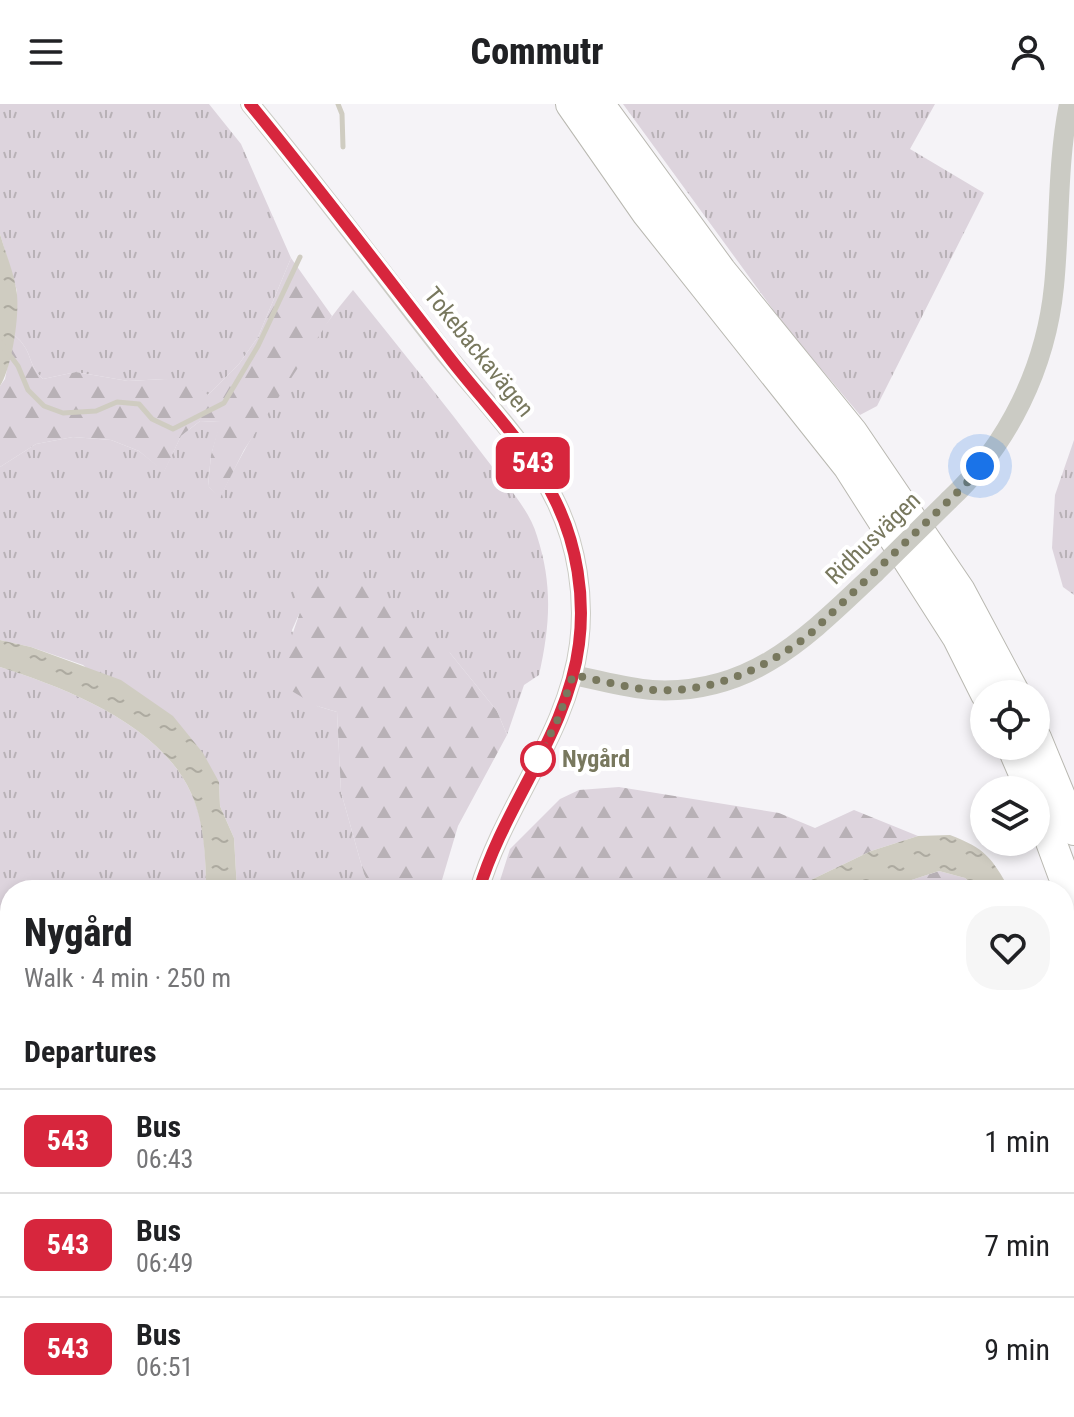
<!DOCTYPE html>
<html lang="en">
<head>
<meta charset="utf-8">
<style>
  :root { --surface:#fff; --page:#f6f6f6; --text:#202124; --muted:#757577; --line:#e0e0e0 }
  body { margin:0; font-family:"Roboto Condensed",sans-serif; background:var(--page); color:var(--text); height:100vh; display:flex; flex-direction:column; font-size:30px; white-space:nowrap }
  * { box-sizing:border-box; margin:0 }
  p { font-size:26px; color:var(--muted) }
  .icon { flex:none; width:44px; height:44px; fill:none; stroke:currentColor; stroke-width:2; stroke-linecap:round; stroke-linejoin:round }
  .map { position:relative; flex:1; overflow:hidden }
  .panel { position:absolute; left:0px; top:776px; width:1074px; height:538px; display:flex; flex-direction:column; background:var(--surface); border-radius:32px 32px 0 0; box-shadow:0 4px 12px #0003 }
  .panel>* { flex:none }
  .badge { padding:0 16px; border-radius:12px; font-size:28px; line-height:52px }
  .tools { position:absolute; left:970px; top:576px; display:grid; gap:16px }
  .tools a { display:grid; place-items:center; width:80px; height:80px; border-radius:50%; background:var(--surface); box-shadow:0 4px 12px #0003; font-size:40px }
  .you { position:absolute; width:40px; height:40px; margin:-20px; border:6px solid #fff; border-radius:50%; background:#1a73e8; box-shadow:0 0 0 12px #1a73e833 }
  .map>.badge { position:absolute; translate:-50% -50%; box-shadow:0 0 0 4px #fff }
  h2 { padding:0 24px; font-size:30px; line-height:72px }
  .round { display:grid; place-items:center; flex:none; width:84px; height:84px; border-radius:32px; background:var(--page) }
  .headline { display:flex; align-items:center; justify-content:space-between; height:136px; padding:0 24px }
  h1 { font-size:38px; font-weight:800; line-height:60px }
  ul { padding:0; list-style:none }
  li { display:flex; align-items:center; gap:24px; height:104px; padding:0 24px; border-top:2px solid var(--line) }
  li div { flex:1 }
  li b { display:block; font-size:30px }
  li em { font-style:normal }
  li .badge { min-width:88px; font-weight:700; text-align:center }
  header { display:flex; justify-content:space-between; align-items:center; height:104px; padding:0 24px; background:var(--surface); font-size:36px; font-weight:800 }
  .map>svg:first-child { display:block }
</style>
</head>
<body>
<header><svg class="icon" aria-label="menu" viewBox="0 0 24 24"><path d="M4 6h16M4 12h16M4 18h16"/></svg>Commutr<svg class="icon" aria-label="person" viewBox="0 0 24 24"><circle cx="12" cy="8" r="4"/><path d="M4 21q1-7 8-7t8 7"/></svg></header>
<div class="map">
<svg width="1074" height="1313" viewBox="0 0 1074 1313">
  <defs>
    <pattern id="grass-tufts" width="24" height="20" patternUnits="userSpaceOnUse" patternTransform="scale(2)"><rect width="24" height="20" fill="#ddd4dd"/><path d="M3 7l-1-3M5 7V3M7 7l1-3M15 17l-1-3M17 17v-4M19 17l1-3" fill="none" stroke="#b8b1b6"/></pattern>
    <pattern id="forest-firs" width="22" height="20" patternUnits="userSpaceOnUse" patternTransform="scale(2)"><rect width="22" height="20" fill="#ddd4dd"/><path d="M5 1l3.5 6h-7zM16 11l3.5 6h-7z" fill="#b8b1b6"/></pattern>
    <pattern id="water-ripples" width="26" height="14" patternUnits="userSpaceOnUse" patternTransform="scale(2)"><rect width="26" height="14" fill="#cfccc1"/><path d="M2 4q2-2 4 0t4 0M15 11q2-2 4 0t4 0" fill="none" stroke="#adaaa0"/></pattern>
  </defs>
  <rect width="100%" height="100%" fill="#f5f3f7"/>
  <polygon fill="#e6e5e4" points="338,1304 948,1304 946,1313 337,1313"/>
  <g fill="url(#grass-tufts)">
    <path d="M0,0H209L241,40L291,154L258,233L239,260L208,291L165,275L128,277L76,268L43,275C26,259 34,247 14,231L17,187L0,130Z"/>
    <polygon points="623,0 935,0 910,45 984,89 877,302 860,311 785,222"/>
    <path d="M353,186C398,242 443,298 487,356C504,379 529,404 537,432C553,481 550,522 539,571L524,581L507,631L497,607L450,549L300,508L292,526L317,602L337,608L341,688L364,770L372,786H237L234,734L220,702L219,678L83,561L31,543L0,536V363L36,340L73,333L111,336L139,347L164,367L181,332L200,317L221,318L211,351L208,382L220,393C256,320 301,249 353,186Z"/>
    <polygon points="1074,336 1074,491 1063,483 1052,444 1055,391"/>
    <path d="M0,563C66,584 161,621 191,689C205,717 206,755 206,786H10V1070L0,1077Z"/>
  </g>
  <g fill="url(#forest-firs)">
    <path d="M291,154L332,212L244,346L220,394L208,382L211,351L220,318L200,317L181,332L164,368L139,347L111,336L73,333L36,340L0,363V282L5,275L14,231C34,247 26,259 43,275L76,268L128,277L165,275L193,277L208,291L239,260L258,233Z"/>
    <polygon points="346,479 372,484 403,506 450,549 497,607 507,631 458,722 439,786 372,786 364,770 341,688 337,608 317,602 290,586 287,546 300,508 295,486 314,480"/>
    <polygon points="619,683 779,709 815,724 854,706 918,732 871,747 790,786 497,786 510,745 560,695 579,686"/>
    <polygon points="939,767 965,774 979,786 881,786"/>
    <polygon points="10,1071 10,1304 85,1304 94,1313 105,1304 338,1304 337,1313 11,1313 0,1301 0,1077"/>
    <polygon points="959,1304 1038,1304 1035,1313 957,1313"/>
  </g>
  <g fill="url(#water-ripples)">
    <path d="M0,130C5,148 13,166 16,184C21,206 12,264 0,282Z"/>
    <path d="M0,536L31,543L121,576L173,612L203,649L219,678L220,702L234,734L237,786H206C206,755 204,717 191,689C161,621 66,584 0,563Z"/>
    <path d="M950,731C986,745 991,753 1010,786H979L965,774L939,767L881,786H790L871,747L918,732Z"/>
    <polygon points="1064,1009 1074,1068 1074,1283 1065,1313 1035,1313 1038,1304 1064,1304"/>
  </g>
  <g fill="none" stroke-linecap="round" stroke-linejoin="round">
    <g stroke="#cfccc1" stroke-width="5">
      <polyline points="338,0 342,10 343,43"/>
      <polyline points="0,238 18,262 28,286 44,302 63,309 96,307 117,298 139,300 152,315 173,325 224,299 258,242 300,153"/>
    </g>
    <g stroke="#b9b8b1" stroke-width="32">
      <g id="highway">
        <polyline points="571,0 647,109 848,362 958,534 986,590"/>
        <polyline points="599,0 721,167 852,328 960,487 1015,590"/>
        <polyline points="1036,634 1074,726"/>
        <polyline points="1012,642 1031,686"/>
        <polyline points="1036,697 1074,800"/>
      </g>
    </g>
    <g stroke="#cbcbc4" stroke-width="20">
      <path d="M250,0C317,81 379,165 444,248C483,296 529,342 556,398C577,441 585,493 579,540C568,629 504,701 479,786"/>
      <path d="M949,396C1009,340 1046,263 1054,182C1060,122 1057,59 1069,0"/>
      <path d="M573,571C599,576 626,584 652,586C752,592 809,531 875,469"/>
      <polyline points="0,1007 10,1014"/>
      <polyline points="649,1304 653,1313"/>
      <polyline points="345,1313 346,1304"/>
    </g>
    <use href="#highway" stroke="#fff" stroke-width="30"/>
    <polyline stroke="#cbcbc4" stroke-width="20" points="875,469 949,396"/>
  </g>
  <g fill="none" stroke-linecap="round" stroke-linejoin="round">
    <g stroke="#fff" stroke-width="18">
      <path id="line" d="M250,0C319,84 385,171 452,257C488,303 531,345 556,398C577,441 585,493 579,540C568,629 504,701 479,786"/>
    </g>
    <use href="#line" stroke="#d7263d" stroke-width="12"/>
    <path stroke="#78785e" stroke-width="8" stroke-dasharray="0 14.4" d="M538,655L559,613L573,571C599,576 627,584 653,586C712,589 763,566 809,531L966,380L980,362"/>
  </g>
  <circle fill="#fff" stroke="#d7263d" stroke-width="4" cx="538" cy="655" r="16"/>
  <g text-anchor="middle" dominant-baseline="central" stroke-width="8" stroke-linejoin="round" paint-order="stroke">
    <g font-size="24" fill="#78785e" stroke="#fff">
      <text transform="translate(479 248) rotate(51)">Tokebackavägen</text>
      <text transform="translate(873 434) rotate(-44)">Ridhusvägen</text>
    </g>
    <g font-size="24" font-weight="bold" fill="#78785e" stroke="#fff" text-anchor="start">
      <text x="562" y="655">Nygård</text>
    </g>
  </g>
</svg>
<div class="tools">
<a><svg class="icon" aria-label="locate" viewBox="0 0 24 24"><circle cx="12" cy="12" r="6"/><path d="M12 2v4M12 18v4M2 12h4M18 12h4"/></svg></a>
<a><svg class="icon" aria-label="layers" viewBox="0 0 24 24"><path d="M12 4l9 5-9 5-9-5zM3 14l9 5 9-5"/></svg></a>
</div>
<div class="you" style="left:980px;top:362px"></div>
<b class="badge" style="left:533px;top:359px;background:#d7263d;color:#fff">543</b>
<section class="panel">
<div class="headline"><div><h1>Nygård</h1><p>Walk · 4 min · 250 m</p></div><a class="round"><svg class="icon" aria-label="heart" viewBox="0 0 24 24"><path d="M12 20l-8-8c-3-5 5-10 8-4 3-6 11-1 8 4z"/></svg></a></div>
<h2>Departures</h2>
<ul>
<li><span class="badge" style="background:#d7263d;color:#fff">543</span><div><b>Bus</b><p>06:43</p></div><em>1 min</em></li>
<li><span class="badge" style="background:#d7263d;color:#fff">543</span><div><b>Bus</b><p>06:49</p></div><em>7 min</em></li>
<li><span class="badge" style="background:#d7263d;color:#fff">543</span><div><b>Bus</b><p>06:51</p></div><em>9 min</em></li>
</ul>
</section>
</div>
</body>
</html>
